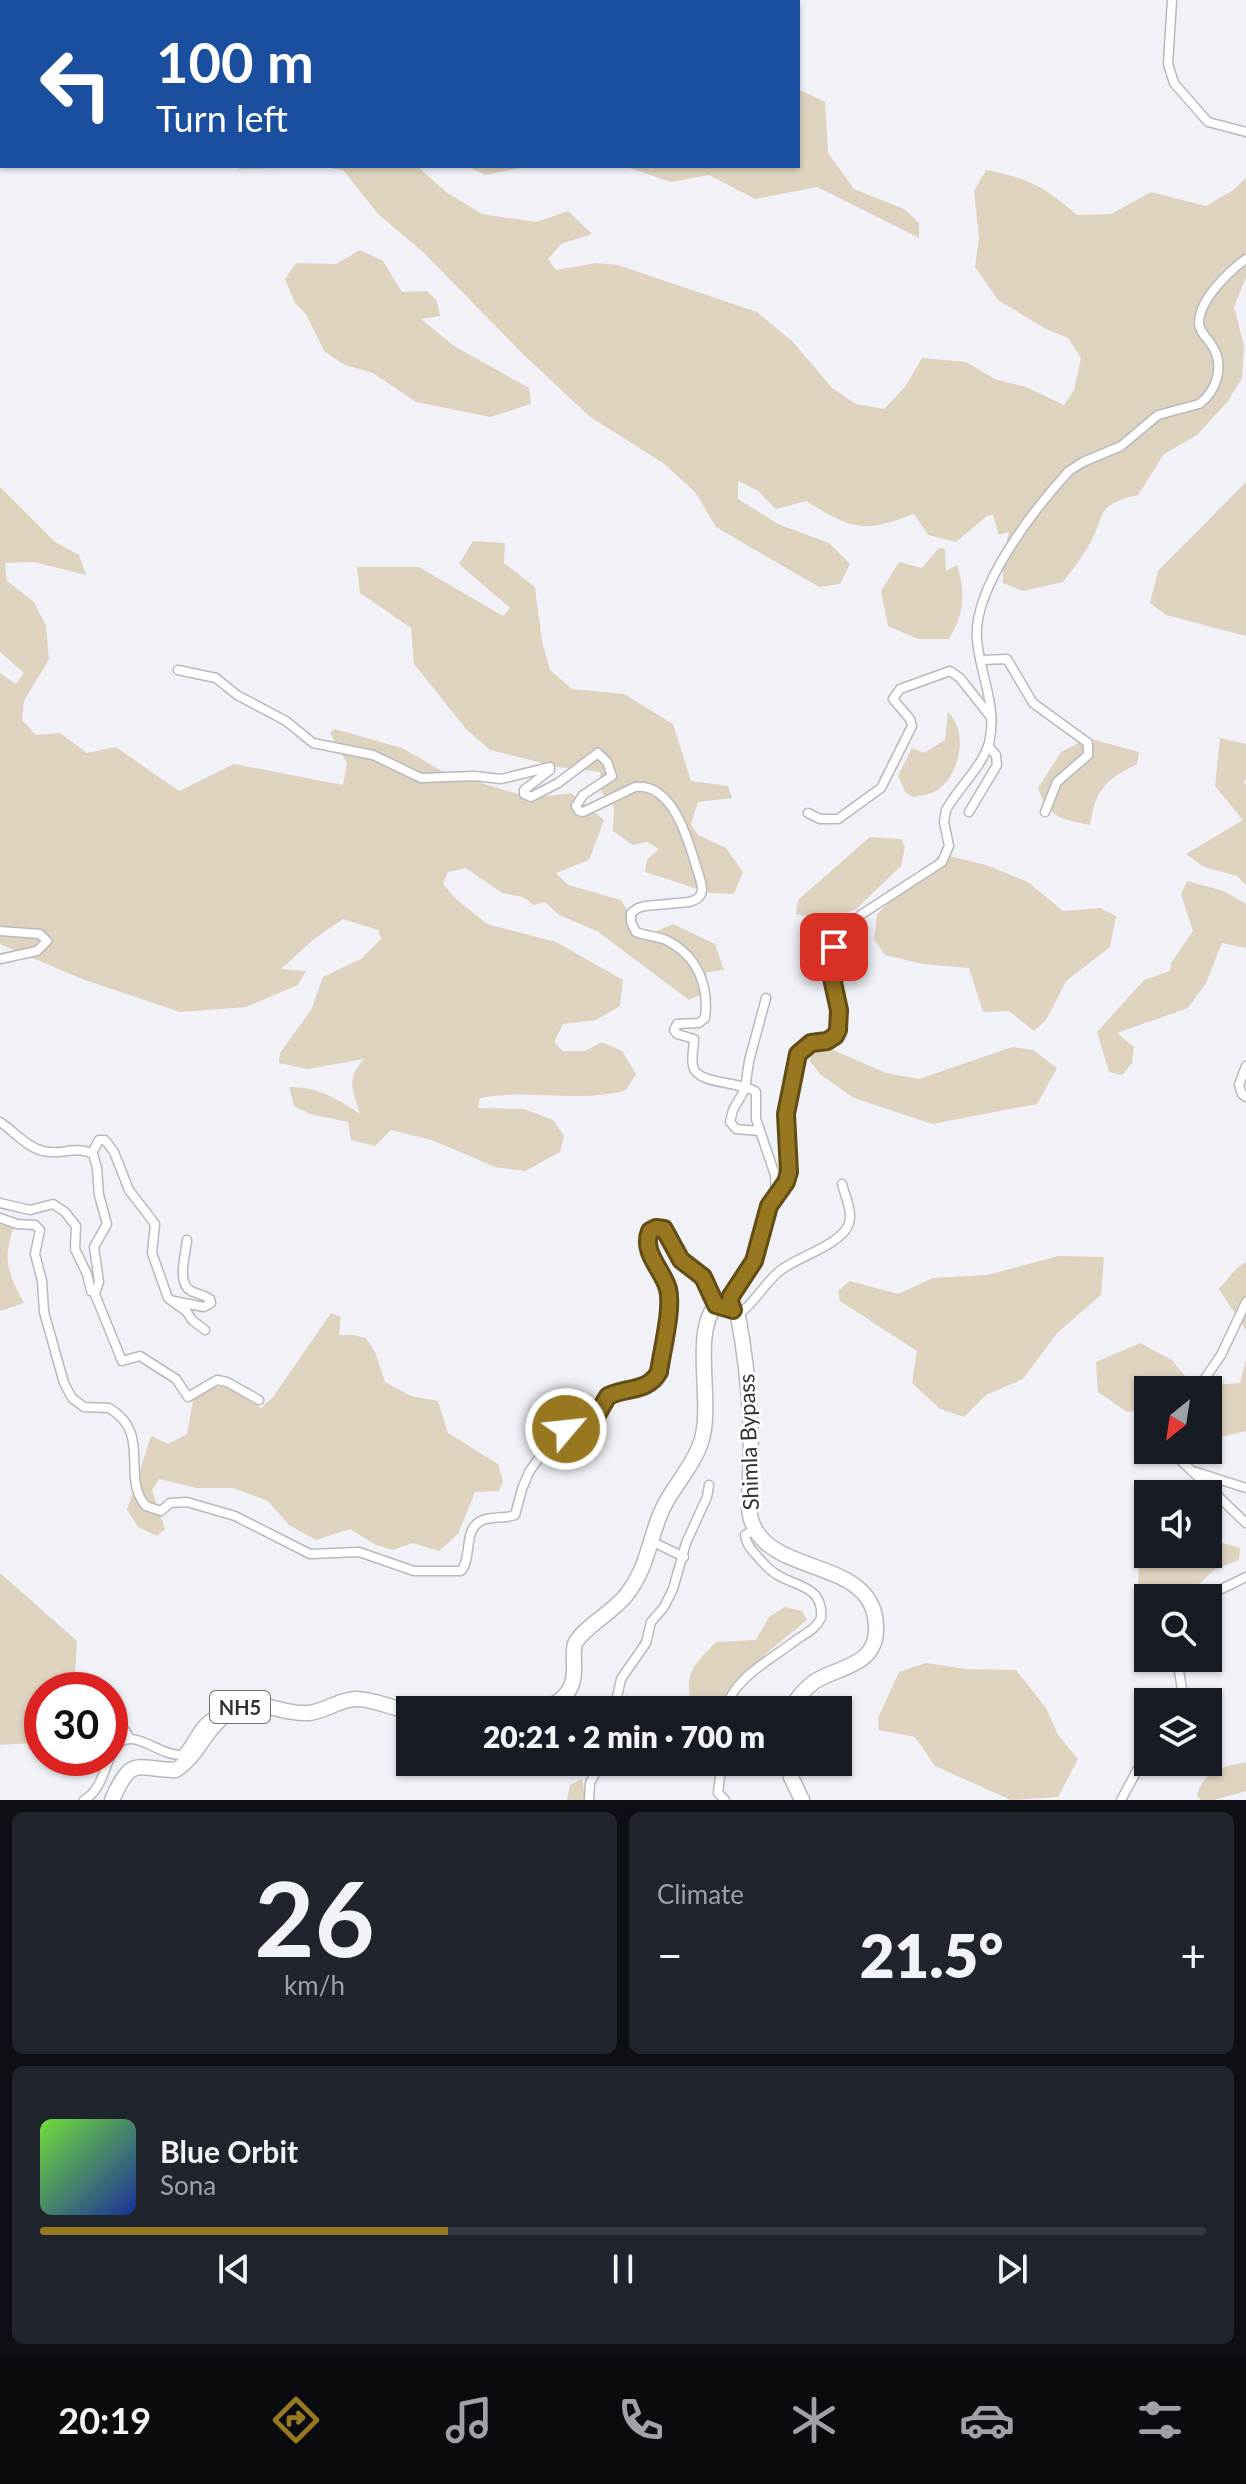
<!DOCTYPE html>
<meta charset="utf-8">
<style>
body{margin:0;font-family:Lato,sans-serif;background:#20242c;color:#f1f3f6;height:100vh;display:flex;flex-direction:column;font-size:30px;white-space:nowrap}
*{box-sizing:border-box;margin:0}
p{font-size:26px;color:#9ea1a6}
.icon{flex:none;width:44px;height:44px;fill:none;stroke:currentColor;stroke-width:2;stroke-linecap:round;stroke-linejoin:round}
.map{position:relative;height:1800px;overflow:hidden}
.panel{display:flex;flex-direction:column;gap:12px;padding:12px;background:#0d0f14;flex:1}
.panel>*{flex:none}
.hud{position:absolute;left:0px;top:0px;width:800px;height:168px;box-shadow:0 2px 6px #0004;background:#1a4fa0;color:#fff;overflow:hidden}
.needle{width:52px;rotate:210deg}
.controls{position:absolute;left:1134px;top:1376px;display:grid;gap:16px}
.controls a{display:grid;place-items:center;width:88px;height:88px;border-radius:0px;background:#171b24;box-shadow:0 2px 6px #0004;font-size:40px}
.speed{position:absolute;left:24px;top:1672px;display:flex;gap:16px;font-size:40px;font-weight:700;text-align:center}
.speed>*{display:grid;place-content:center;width:104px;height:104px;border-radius:50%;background:#171b24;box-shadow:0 2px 6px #0004;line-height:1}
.speed .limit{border:12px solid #d22;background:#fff;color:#111}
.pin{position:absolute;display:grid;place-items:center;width:68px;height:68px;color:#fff;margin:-34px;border-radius:16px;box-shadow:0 4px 12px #0006}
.me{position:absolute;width:88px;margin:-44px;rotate:62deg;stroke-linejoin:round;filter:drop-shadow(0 0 6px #0008)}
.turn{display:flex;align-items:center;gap:28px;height:168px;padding:0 24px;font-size:36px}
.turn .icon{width:104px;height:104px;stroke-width:2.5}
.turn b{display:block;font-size:56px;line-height:68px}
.big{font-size:60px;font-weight:800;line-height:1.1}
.panel .tile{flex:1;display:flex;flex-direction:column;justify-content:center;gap:12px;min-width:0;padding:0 28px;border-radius:12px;background:#20242c}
.panel .dial{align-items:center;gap:0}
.dial b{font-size:104px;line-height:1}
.song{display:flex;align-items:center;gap:24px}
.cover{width:96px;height:96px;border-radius:12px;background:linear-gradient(135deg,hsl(100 70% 55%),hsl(230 70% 35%))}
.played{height:8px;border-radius:4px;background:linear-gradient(90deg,#987721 35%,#363941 35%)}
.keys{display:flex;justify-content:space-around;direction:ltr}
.heat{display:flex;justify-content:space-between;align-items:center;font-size:44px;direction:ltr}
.panel .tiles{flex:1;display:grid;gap:12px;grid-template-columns:1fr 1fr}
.tile:last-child{grid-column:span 2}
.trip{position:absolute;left:396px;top:1696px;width:456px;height:80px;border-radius:0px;background:#171b24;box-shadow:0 2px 6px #0004;font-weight:800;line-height:80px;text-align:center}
.dock{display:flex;height:128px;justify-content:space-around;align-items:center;background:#090b0e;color:#9ea1a6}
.dock .icon{width:56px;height:56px}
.dock .selected{color:#987721}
.dock b{font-size:36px;color:#f1f3f6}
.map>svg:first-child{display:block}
</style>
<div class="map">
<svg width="1246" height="1800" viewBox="0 0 1246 1800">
<rect width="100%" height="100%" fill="#f1f2f7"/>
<g fill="#ddd3bf">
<path d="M 27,0 L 225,0 L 229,2 L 28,2 Z"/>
<path d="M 385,0 L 643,0 L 392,2 Z"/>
<path d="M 798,89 L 825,102 L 828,153 L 854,189 L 904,209 L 919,223 L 919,238 L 817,187 L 755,199 L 709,175 L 671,182 L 624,166 L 798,166 Z"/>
<path d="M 234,166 L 417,166 L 446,192 L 482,214 L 536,222 L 568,211 L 592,234 L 561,244 L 548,259 L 556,270 L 596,263 L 618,265 L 757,312 L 793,342 L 832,388 L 856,404 L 884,409 L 905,387 L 922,358 L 966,362 L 995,379 L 1026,387 L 1064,405 L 1074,390 L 1081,358 L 1068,338 L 1046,329 L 998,300 L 975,267 L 979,238 L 974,191 L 986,170 C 1028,178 1044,186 1077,215 L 1111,214 L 1151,192 L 1206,206 L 1233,190 L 1246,178 L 1246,277 L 1234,307 L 1244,346 L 1242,378 L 1228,401 L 1197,435 L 1164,454 L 1138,495 C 1093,506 1108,512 1089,545 C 1082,558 1072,570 1063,582 L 1023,591 L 1003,583 L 1002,561 L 1009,532 L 999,535 L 993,515 L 987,516 L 956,542 L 928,535 L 914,514 C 862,534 852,529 806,501 L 776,509 L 757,490 L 738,481 L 738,499 L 778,524 L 829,543 L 850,564 L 840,584 L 819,587 L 716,527 L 695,492 L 663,463 L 589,416 L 523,354 L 424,253 L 378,214 L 343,170 L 322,167 L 240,169 Z"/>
<path d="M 467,166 L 532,166 L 485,175 Z"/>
<path d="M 360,250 L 383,261 L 402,292 L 427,291 L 437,301 L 440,316 L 421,319 L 454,346 L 529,388 L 531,404 L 490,417 L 416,402 L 373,373 L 345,365 L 324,351 L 306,314 L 295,303 L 285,279 L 296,263 L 336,264 Z"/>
<path d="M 1246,482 L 1246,636 L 1166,615 L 1150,603 L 1158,571 Z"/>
<path d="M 0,487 L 55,542 L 79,555 L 86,575 L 34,562 L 5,563 L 7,581 L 34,602 L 46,626 L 49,659 L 24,701 L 22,720 L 36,735 L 60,733 L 87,753 L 116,747 L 179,791 L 234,764 L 343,785 L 347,763 L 330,733 L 335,729 L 402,748 L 442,771 L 531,798 L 571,793 L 604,820 L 589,860 L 556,873 L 568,885 L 621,900 L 643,937 L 673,924 L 715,944 L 724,970 L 707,972 L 702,994 L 689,1000 L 597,931 L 559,915 L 545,902 L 534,905 L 523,897 L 502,893 L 466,868 L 448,872 L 443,884 L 455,898 L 487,924 L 556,942 L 623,980 L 620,1006 L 596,1020 L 563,1024 L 554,1042 L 563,1051 L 585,1051 L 602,1042 L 622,1051 L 636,1074 L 626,1090 C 579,1104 528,1088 480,1098 L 478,1108 L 524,1109 L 553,1120 L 564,1136 L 560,1152 L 525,1171 L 495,1167 L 432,1140 L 391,1130 L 375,1146 L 351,1140 L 348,1122 L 310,1114 L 294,1106 L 289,1087 C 315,1086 339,1099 360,1114 C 353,1090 345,1080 364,1059 L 308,1069 L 279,1063 L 280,1053 L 311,1010 L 323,977 L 361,959 L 381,939 L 378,930 L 343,919 L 314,939 L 281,969 L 306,971 L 298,985 L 246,1007 L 180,1012 L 82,979 L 0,944 L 0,673 L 16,684 L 24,673 L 0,652 Z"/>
<path d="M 473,541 L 505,543 L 504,563 L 535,587 L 542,641 L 550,670 L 572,689 L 624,694 L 673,724 L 691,781 L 728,786 L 732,798 L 698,802 L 691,824 L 698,835 L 726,848 L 743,872 L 734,894 L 710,893 L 645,872 L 647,860 L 659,849 L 647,842 L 633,845 L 613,831 L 614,806 L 602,793 L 600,772 L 559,767 L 490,750 L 467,730 L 414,664 L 411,628 L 360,593 L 357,567 L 419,567 L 503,616 L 510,608 L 459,564 Z"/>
<path d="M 939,548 L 945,549 L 946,571 L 957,565 C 966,593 964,615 949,639 L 918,639 L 888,626 L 881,591 L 899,562 L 922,568 Z"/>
<path d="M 948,712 C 968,731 961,772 939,789 C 933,794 923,795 914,797 L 905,792 L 898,776 L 912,748 L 924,753 L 945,740 Z"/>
<path d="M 1088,738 L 1139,752 L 1137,764 C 1105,780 1096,789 1090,825 C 1061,819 1048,818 1038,788 L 1061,752 Z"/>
<path d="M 1220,738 L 1246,744 L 1246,780 L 1243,782 L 1246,784 L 1246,885 L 1237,876 L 1204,867 L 1186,854 L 1243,820 L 1215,786 Z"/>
<path d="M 870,837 L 901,839 L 905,847 L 901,866 L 855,910 L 822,919 L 796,914 L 798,900 Z"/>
<path d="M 941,854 L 986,865 L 1028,882 L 1063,911 L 1100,908 L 1116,916 L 1110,947 L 1066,981 L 1046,1020 L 1034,1031 L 1009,1011 L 983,1012 L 969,968 L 922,964 L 885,955 L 874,939 L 877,914 Z"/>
<path d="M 1187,881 L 1224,891 L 1246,904 L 1246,948 L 1222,943 L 1206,983 L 1188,1008 L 1117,1033 L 1134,1047 L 1132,1063 L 1122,1075 L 1109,1072 L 1097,1032 L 1144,980 L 1170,971 L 1171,963 L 1193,931 L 1181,894 Z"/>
<path d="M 824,1046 L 886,1073 L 919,1079 L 1012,1047 L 1033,1050 L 1057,1068 L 1037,1104 L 932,1124 L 854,1098 L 821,1075 L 810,1061 L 811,1052 Z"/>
<path d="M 0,1212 L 15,1224 C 2,1258 7,1272 24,1303 L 0,1311 Z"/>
<path d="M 1058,1256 L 1104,1257 L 1101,1295 L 1057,1333 L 1023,1379 L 986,1395 L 964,1417 L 940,1409 L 912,1383 L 917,1351 L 840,1301 L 838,1291 L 850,1281 L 898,1294 L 933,1278 L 987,1275 Z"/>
<path d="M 1246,1262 L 1246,1330 L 1219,1289 L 1237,1268 Z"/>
<path d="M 331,1313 L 341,1317 L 339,1335 L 353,1335 L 366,1338 L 375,1352 L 385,1382 L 411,1396 L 438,1401 L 448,1433 L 498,1464 L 503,1481 L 499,1491 L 475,1492 L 458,1534 L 439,1551 L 413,1543 L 393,1550 L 376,1545 L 350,1529 L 316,1540 L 289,1525 L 268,1501 L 233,1488 L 197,1488 L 159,1479 L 152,1490 L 165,1529 L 157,1536 L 138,1527 L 127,1510 L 151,1436 L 168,1444 L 187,1434 L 194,1396 L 206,1387 L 231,1386 L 261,1408 L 273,1397 Z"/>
<path d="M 1140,1343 L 1172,1360 L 1185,1376 L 1172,1390 L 1148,1390 L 1148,1408 L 1127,1412 L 1098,1392 L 1096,1362 Z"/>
<path d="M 1246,1360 L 1246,1431 L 1208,1440 L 1208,1392 L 1215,1385 L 1240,1383 Z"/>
<path d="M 1212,1540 L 1240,1548 L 1239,1560 L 1215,1569 L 1184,1598 L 1148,1598 L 1148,1620 L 1143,1622 L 1137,1610 L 1139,1563 L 1168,1554 L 1208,1554 L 1208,1541 Z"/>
<path d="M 0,1573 L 77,1641 L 74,1690 L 42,1690 L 42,1753 L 33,1743 L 0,1745 Z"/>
<path d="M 784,1607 L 802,1611 L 807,1620 C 776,1646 748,1662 735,1702 L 717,1708 L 691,1702 C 684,1671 696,1663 716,1642 L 756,1640 L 769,1617 Z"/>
<path d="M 926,1663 L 966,1669 L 1016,1670 L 1046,1708 L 1058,1735 L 1078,1759 L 1058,1797 L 1011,1800 L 935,1766 L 915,1737 L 879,1730 L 878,1718 L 899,1672 Z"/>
<path d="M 1246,1762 L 1246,1791 L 1214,1800 L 1200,1800 L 1197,1794 C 1206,1769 1222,1767 1246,1762 Z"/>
<path d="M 582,1779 L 586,1800 L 567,1800 L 570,1785 Z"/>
</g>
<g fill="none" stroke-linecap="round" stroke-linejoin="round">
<defs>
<g id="minor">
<path d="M 1172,0 L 1168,64 L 1174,83 L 1208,122 L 1246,132"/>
<path d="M 982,660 L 1007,659 L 1033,703 L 1088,743 L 1088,755 L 1057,782 L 1045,812"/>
<path d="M 178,670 L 216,678 L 237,695 L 286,721 L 313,743 L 373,755 L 421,778 L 474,776 L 501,779 L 550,767 L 550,770 L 524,790 L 524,794 L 531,797 L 558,783 L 598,753 L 607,762 L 612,776 L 583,795 L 576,806 L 579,811 L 583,812 L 635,787 C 672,782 688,839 696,866 C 698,873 702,882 702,890 C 701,898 696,900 689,902 L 645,906 L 638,908 L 631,913 L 631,922 L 636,932 C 646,936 658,936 668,941 C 698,957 709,986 705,1018 L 699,1023 L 677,1024 L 674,1030 L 677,1034 L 694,1039 C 694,1047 691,1058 693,1066 C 696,1085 742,1081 756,1092 L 756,1119 L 775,1175 L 776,1195"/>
<path d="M 969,812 L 997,765 L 996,755 L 988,746"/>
<path d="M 808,813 L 820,819 L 838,819 L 881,788 L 912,726 L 910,719 L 893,699 L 900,689 L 950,671 L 960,678 L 990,716"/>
<path d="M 0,931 L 40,934 L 47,941 L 37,951 L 0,959"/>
<path d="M 1246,1066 L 1239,1085 L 1242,1094 L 1246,1097"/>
<path d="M 0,1122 C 14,1131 26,1147 43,1151 C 60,1156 76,1145 93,1154 L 97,1168 L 99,1195 L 107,1224 L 94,1247 L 99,1282 L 96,1291 L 91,1291 L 87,1274 L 75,1249 L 76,1226 L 65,1212 L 53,1204 L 30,1210 L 0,1203"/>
<path d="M 759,1131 L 736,1129 L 730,1122 L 733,1110 L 745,1089 L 749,1061 L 766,998"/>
<path d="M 92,1153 L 99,1140 L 105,1140 L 114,1152 L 129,1190 L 155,1224 L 152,1253 L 168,1298 L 187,1312 L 192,1320 L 205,1330"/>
<path d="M 0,1218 L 17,1224 L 35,1225 L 40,1230 L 35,1254 L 42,1281 L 44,1312 L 64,1383 L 72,1398 L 84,1407 L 109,1408 C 153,1434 120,1477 146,1506 L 161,1511 L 170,1503 L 187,1502 L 235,1516 L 310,1554 L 359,1552 L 414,1571 L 461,1571 C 473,1557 462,1528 483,1520 C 493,1516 505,1519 515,1515 L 522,1489 L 529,1472 L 549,1444 L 566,1429 L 594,1420 L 608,1396 L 645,1386 L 657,1377 C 663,1360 673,1304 668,1288 C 663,1273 647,1257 647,1241 C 647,1230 655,1227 664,1229 L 681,1260 L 703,1277 L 716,1305"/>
<path d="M 94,1292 L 122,1361 L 140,1356 L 176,1379 L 188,1397 L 217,1380 L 227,1382 L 259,1400"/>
<path d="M 174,1301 L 204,1307 L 211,1303 L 210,1299 C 204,1295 197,1294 191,1291 C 176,1283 186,1253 187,1240"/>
<path d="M 733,1310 L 730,1302 L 731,1296 L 754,1261 L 769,1206 L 786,1182 L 789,1172 L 786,1114 L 798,1054 L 811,1043 L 827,1041 L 835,1036 L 838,1030 L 839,1010 L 830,969 L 834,947 L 844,929 L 862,914 L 942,862 L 949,846 L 944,822 L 946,810 C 958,788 982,767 989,743 C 998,707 980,675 977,640 C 972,588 1035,508 1069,471 L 1083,462 L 1121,446 L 1158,415 L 1199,404 C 1218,390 1225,364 1211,344 C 1207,338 1199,331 1199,323 C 1199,300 1229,271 1246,259"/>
<path d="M 738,1315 C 755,1303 764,1283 781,1270 C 798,1257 839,1245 848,1226 C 854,1214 845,1196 842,1184"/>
<path d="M 1197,1390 L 1221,1355 L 1246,1302"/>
<path d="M 1170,1450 L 1246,1523"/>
<path d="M 1196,1472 L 1246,1488"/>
<path d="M 653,1542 L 684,1557"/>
<path d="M 1203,1598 L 1246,1577"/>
<path d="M 1177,1658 L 1184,1702"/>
<path d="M 614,1710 L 621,1679 L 646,1643 L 651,1622 L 664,1607 L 673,1589 L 686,1543 L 707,1497 L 709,1485"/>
<path d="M 726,1710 C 731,1680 770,1660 792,1643 C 803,1634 815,1631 821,1618 C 824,1585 795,1587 776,1574 C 768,1569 763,1563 757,1556 C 751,1549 746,1544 745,1535 L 754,1530"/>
<path d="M 110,1722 L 124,1729 L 129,1737"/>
<path d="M 84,1800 C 102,1790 104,1767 113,1751 C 129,1721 158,1757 182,1755 C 197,1737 199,1718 224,1713"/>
<path d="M 589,1800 L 590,1783 L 601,1762"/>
<path d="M 725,1800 L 718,1793 L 720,1776 L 727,1762"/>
<path d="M 1121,1800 L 1148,1750"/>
</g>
<g id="trunk">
<path d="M 471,1710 L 480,1710"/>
<path d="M 539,1710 C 560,1704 575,1692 574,1668 C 574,1661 573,1651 575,1644 C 581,1629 615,1611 627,1594 C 648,1567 649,1539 662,1510 C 673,1486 693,1467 701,1442 C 714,1404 691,1334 716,1305 C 724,1305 733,1307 737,1315 C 740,1321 740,1331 742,1339 C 750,1390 753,1444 749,1496 C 742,1584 874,1548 876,1626 C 878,1667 838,1666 814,1682 C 803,1690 797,1699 790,1710"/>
<path d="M 788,1762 L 791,1777 L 802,1800"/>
<path d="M 112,1800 C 132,1755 135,1769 176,1770 C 199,1755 206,1726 230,1712 C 257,1695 280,1715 308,1713 C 325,1712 339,1699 356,1699 C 375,1699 392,1709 410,1711"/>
</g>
</defs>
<use href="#minor" stroke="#b8b9bd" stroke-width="11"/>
<use href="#trunk" stroke="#b8b9bd" stroke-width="17"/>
<use href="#minor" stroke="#fff" stroke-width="8"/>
<use href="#trunk" stroke="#fff" stroke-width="14"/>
</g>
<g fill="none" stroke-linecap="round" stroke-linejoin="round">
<defs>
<path id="route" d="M 566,1429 L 594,1420 L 608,1396 C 627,1387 648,1392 659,1372 C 662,1350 673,1309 668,1289 C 663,1270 641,1252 650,1231 L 656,1228 L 664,1229 L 681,1260 L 703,1277 L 716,1305 L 733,1310 L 730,1302 L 731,1296 L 754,1261 L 769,1206 L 786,1182 L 789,1172 L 786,1114 L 798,1054 L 811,1043 L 827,1041 L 835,1036 L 838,1030 L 839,1010 L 830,969 L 834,947"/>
</defs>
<use href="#route" stroke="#634d15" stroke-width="20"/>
<use href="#route" stroke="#987721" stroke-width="14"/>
</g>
<g text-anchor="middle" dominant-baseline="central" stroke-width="6" stroke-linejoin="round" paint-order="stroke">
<rect fill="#fff" stroke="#707071" stroke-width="2" x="210" y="1691" width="60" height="32" rx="6"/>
<g font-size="20" font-weight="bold" fill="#323234">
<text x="240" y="1707">NH5</text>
</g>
<g font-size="22" fill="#323234" stroke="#fff">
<text transform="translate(748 1442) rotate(-92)">Shimla Bypass</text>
</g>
</g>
</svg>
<div class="controls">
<a><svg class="needle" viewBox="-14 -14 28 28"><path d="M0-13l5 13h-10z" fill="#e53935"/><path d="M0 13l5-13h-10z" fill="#9ea1a6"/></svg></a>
<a><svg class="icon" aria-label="sound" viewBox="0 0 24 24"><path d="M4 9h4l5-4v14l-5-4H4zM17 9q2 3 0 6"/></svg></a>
<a><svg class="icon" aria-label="search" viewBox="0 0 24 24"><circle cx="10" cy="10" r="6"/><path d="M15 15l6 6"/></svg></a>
<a><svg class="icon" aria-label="layers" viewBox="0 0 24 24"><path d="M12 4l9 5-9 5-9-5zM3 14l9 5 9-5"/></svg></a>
</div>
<div class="speed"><div class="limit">30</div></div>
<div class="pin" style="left:834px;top:947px;background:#d93025"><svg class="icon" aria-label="arrive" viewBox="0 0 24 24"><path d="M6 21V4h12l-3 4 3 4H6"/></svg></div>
<svg class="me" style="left:566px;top:1429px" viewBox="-20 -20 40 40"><circle r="17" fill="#987721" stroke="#fff" stroke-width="3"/><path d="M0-11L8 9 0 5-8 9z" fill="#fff"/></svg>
<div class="trip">20:21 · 2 min · 700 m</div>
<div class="hud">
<div class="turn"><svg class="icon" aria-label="left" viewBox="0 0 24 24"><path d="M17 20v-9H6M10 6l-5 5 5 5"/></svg><div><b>100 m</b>Turn left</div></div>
</div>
</div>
<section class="panel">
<div class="tiles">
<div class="tile dial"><b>26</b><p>km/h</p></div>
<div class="tile"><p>Climate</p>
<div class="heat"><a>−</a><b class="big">21.5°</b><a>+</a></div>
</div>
<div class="tile">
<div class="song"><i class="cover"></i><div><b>Blue Orbit</b><p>Sona</p></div></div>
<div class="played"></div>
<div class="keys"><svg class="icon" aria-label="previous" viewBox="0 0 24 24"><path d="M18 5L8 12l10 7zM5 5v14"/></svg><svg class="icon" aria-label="pause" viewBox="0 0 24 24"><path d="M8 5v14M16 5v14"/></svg><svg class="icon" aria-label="next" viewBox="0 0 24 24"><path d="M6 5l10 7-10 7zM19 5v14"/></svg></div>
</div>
</div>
</section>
<nav class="dock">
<b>20:19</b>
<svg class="icon selected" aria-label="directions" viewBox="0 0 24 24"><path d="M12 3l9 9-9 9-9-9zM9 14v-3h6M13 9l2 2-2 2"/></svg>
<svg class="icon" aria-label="music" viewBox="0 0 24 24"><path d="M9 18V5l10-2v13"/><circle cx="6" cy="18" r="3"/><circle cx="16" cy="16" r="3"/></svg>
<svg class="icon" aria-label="phone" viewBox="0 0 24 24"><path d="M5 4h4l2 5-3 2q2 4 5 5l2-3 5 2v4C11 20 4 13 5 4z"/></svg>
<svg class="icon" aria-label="climate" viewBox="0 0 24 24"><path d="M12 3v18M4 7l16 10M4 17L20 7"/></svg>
<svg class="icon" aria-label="car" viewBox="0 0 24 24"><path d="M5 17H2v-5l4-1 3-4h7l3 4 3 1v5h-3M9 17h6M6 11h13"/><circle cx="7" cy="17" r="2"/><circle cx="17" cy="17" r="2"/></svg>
<svg class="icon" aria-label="filters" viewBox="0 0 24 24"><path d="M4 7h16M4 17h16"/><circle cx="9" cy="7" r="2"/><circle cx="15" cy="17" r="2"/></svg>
</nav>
